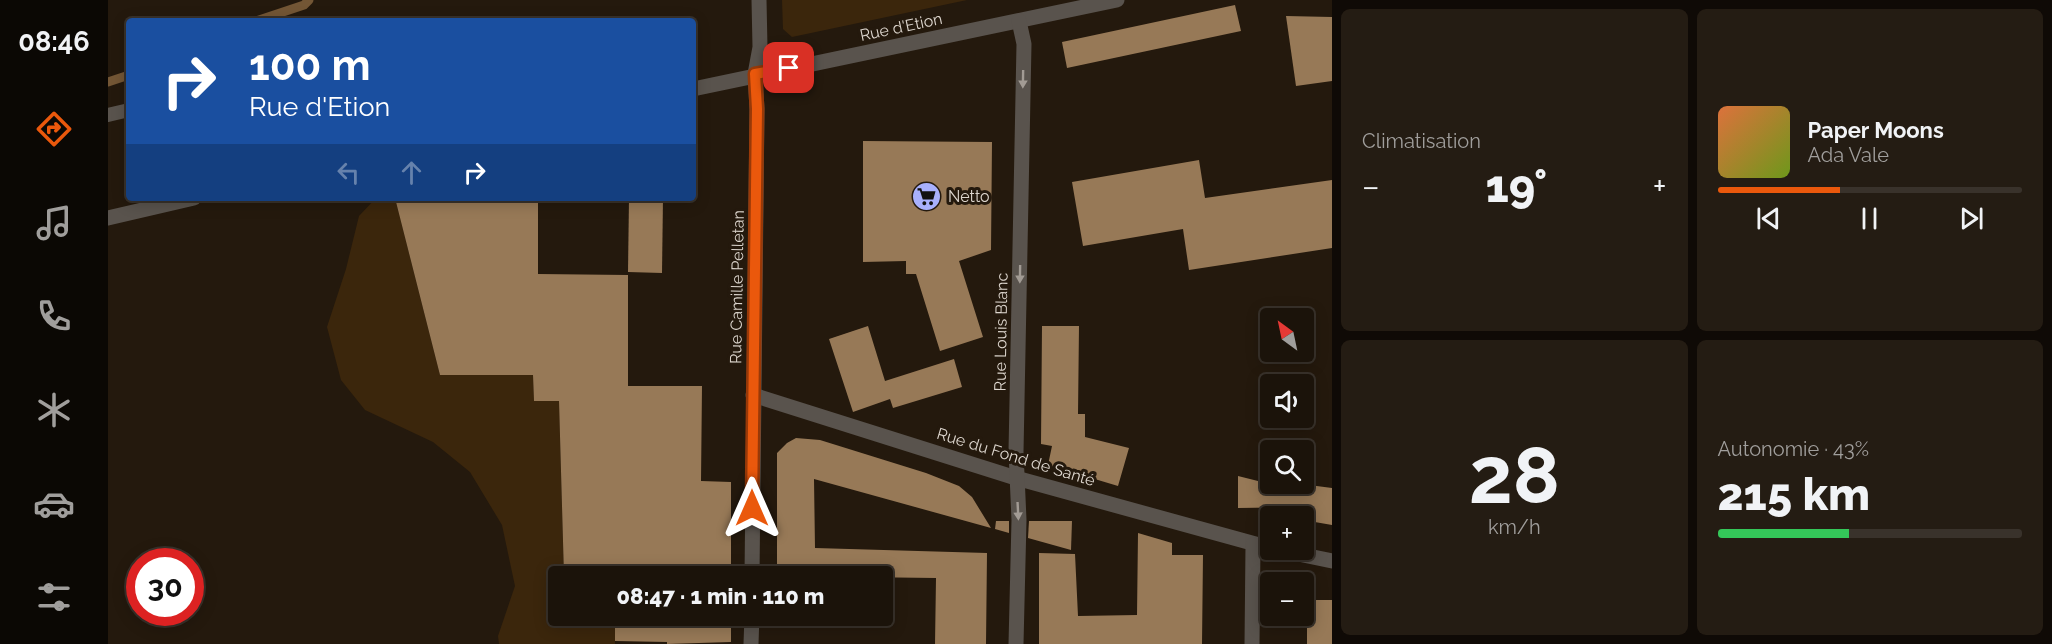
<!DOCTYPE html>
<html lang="fr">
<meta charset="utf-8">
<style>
body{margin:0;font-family:Raleway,sans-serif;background:#241c13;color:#f1f3f6;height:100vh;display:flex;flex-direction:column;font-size:22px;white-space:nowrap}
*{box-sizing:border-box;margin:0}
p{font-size:20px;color:#a09e9c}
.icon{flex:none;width:33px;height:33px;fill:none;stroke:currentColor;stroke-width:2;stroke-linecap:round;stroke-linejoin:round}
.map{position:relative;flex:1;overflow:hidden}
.sheet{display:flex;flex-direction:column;gap:9px;padding:9px;background:#0f0a06;width:720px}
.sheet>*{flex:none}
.banner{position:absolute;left:18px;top:18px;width:570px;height:183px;border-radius:6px;box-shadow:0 3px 15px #0003,0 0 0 2px #39322b;background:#1a4fa0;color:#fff;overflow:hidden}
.needle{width:39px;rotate:327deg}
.tools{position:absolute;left:1152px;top:308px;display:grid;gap:12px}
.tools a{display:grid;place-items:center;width:54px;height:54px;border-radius:6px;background:#1b130a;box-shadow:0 3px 15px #0003,0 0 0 2px #39322b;font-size:30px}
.speed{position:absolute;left:18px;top:548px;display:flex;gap:12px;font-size:30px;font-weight:700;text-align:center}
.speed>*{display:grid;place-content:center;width:78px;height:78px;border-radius:50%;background:#1b130a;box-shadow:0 3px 15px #0003,0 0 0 2px #39322b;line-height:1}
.speed .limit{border:9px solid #d22;background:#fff;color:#111}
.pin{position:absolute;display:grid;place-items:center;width:51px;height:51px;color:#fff;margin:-26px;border-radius:12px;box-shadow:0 3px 9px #0006}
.me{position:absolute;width:66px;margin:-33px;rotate:0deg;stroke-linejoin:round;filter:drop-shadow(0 0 4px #0008)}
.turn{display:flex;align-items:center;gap:21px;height:126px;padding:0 24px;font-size:27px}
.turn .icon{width:78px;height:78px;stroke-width:2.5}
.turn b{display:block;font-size:42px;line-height:51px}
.lanes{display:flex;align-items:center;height:57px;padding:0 24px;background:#0003;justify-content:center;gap:30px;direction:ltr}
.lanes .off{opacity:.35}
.big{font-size:45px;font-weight:800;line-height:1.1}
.sheet .widget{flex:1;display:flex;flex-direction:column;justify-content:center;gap:9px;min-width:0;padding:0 21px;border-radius:9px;background:#241c13}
.sheet .dial{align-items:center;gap:0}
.dial b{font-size:78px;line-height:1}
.song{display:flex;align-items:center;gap:18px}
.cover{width:72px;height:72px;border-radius:9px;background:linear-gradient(135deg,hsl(20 70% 55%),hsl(80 70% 35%))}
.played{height:6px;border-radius:3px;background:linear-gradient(90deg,#ea580c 40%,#39322b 40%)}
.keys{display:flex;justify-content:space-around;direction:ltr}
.heat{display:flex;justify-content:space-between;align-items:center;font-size:33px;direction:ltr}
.charge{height:9px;border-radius:4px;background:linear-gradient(90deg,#34c759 43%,#39322b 0)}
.sheet .tiles{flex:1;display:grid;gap:9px;grid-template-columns:repeat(2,1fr)}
.trip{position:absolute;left:440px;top:566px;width:345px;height:60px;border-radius:6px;background:#1b130a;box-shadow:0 3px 15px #0003,0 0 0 2px #39322b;font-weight:800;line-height:60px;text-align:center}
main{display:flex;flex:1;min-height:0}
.tab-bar{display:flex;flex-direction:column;width:108px;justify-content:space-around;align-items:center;background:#0b0804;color:#a09e9c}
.tab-bar .icon{width:42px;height:42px}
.tab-bar .current{color:#ea580c}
.tab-bar b{font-size:27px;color:#f1f3f6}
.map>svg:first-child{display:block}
</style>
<main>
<nav class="tab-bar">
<b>08:46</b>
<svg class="icon current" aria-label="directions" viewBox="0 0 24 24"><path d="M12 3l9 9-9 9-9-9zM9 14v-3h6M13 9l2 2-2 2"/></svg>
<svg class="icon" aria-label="music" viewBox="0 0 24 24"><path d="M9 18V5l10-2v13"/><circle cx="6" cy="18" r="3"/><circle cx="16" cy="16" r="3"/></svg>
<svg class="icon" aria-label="phone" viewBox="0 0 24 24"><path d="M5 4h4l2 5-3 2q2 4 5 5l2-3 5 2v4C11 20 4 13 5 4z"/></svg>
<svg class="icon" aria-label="climate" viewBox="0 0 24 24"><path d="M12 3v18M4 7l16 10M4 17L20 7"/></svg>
<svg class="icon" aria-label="car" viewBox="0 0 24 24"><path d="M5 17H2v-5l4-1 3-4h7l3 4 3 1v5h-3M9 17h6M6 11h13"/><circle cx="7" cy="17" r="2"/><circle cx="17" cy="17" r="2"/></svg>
<svg class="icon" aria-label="filters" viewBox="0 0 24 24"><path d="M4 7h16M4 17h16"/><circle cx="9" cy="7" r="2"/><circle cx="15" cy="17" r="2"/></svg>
</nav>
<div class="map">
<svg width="1224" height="644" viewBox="0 0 1224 644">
<rect width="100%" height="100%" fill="#24190d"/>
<g fill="#3b260c">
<path d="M 674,0 L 859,0 L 684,37 L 675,29 Z"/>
<path d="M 268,198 L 287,198 L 332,375 L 425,375 L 426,401 L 451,401 L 456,576 L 450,576 L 450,615 L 507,615 L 507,644 L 391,644 L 390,636 L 407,586 L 394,525 L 362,472 L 325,442 L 257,410 L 233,380 L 219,327 L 238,269 L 251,216 Z"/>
</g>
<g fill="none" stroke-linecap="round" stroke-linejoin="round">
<g stroke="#735635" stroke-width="9">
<path d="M 148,21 L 196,5 L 201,0"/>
<path d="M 0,82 L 21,75"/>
</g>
</g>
<g fill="#977957">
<path d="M 1127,5 L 1133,31 L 959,68 L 954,42 Z"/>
<path d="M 1178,16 L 1224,17 L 1224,81 L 1188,86 Z"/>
<path d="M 755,141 L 884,142 L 883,250 L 851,261 L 875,337 L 832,351 L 808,274 L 798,274 L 798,261 L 755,262 Z"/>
<path d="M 1091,160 L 1097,198 L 1224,180 L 1224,248 L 1081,270 L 1075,229 L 975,246 L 964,182 Z"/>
<path d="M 287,198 L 430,198 L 430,274 L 520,275 L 520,386 L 594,386 L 593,481 L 623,482 L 623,576 L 456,576 L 451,401 L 426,401 L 425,375 L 332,375 Z"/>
<path d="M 521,198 L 555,198 L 554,273 L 520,272 Z"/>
<path d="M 760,326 L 777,381 L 846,359 L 854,387 L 785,408 L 782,399 L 745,412 L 721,339 Z"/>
<path d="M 934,326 L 971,326 L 970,414 L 977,414 L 977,437 L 1021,448 L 1010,486 L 940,465 L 944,446 L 933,444 Z"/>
<path d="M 688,438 L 712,440 L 818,473 L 851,486 L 864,497 L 883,528 L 706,479 L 707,548 L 879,553 L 878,644 L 827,644 L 828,578 L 669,576 L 669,453 L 679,443 Z"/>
<path d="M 1130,476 L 1201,494 L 1201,485 L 1224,488 L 1224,525 L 1201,521 L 1201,507 L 1130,508 Z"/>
<path d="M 888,521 L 901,521 L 901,533 L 887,529 Z"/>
<path d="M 921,521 L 964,521 L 963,550 L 920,538 Z"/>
<path d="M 1030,533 L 1064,543 L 1064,555 L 1095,555 L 1094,644 L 931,644 L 931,553 L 967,554 L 970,616 L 1029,615 Z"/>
<rect x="1199" y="600" width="25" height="44"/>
<path d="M 507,615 L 623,615 L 623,642 L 559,644 L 559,642 L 507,641 Z"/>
<path d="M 686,615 L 718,615 L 718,625 L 686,624 Z"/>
</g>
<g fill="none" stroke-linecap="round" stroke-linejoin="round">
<path stroke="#59534d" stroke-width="14" d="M 0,115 L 21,110"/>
<g stroke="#59534d" stroke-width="15">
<path d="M 585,89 L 1009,0"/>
<path d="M 0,218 L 86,198"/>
<path d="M 645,395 L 908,478 L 1162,548"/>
<path d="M 1166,549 L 1224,561"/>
<path d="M 644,576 L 649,109 L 647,74 L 652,47 L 651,0"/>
<path d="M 643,644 L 644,615"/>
<path d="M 908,644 L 911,520 L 908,452 L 916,44 L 911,21"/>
<path d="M 1144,644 L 1145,545"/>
</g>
</g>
<defs><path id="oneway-solid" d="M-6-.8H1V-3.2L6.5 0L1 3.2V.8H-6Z" transform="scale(1.5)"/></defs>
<g fill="#a29b94">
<use href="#oneway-solid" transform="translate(915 79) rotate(91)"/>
<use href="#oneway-solid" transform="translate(912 274) rotate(91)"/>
<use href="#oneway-solid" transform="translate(910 511) rotate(87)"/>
</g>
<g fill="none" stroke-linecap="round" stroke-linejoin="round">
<defs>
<path id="route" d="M 644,508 L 649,109 L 647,74 L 681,68"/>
</defs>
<use href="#route" stroke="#983908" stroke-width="15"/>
<use href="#route" stroke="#ea580c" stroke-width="10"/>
</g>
<defs>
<symbol id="supermarket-disc" viewBox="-11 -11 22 22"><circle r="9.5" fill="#a8b0fc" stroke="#24190d"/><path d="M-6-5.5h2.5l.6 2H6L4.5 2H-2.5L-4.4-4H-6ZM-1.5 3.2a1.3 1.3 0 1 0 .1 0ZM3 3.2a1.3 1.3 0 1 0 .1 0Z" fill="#111"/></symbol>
</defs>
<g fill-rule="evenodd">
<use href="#supermarket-disc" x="802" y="180" width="33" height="33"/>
</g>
<g text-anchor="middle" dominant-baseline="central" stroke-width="6" stroke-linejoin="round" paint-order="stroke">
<g font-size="16" fill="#ddd6ce" stroke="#24190d">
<text transform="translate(793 27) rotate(-12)">Rue d'Etion</text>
<text transform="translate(629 287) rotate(-89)">Rue Camille Pelletan</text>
<text transform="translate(893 332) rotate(-89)">Rue Louis Blanc</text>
<text transform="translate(908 457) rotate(17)">Rue du Fond de Santé</text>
</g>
<g font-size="16" fill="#ddd6ce" stroke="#24190d" text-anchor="start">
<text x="840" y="196">Netto</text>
</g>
</g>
</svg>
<div class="tools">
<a><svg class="needle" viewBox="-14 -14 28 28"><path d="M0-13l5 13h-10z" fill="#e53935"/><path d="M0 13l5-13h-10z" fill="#a09e9c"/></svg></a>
<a><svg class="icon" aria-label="sound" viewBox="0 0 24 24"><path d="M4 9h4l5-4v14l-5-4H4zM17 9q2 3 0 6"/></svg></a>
<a><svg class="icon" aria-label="search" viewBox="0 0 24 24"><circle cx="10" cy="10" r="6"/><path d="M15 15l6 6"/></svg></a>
<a>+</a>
<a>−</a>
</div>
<div class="speed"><div class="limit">30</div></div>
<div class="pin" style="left:681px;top:68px;background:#d93025"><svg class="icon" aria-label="arrive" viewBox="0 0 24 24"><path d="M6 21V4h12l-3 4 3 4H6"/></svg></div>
<svg class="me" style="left:644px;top:508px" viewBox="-20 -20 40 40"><path d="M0-17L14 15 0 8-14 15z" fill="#ea580c" stroke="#fff" stroke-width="4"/></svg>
<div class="trip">08:47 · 1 min · 110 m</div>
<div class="banner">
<div class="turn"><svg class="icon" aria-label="right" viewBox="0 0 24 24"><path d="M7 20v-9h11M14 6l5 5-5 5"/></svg><div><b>100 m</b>Rue d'Etion</div></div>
<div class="lanes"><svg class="icon off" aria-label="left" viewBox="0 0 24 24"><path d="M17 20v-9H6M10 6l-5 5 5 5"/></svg><svg class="icon off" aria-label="ahead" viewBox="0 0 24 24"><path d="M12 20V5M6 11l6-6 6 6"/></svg><svg class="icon" aria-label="right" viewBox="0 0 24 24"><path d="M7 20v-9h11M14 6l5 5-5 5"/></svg></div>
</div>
</div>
<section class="sheet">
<div class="tiles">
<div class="widget"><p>Climatisation</p>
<div class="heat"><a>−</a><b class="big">19°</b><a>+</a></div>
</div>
<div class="widget">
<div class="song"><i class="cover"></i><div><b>Paper Moons</b><p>Ada Vale</p></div></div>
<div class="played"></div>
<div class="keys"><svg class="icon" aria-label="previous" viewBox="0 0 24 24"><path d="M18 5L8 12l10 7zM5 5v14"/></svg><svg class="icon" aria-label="pause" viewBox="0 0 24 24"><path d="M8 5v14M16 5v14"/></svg><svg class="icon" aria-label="next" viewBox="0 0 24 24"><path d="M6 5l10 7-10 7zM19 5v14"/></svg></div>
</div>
<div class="widget dial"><b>28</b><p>km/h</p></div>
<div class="widget"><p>Autonomie · 43%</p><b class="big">215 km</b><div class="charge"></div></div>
</div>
</section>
</main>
